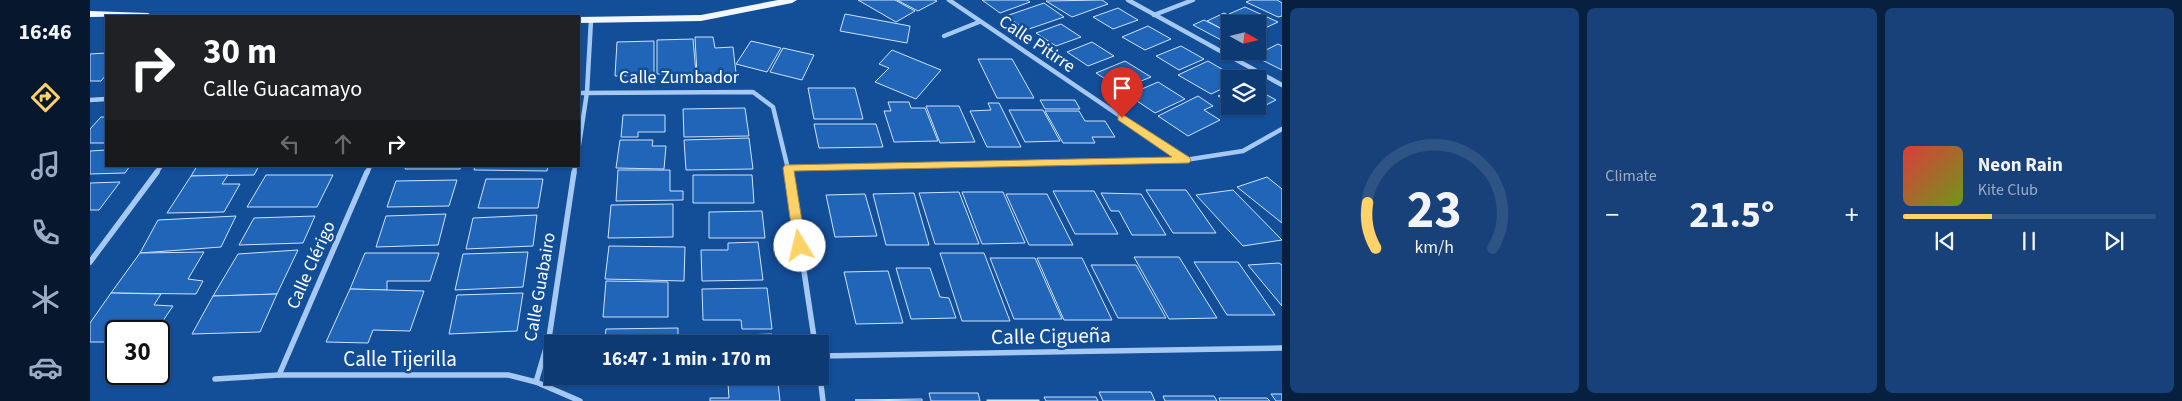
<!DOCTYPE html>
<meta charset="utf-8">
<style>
body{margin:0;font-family:"Source Sans 3",sans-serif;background:#174178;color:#f1f3f6;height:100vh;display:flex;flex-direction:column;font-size:19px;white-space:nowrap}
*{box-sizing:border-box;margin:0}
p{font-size:16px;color:#9badc4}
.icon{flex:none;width:28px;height:28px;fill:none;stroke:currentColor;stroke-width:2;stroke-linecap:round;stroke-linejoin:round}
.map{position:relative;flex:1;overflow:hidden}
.panel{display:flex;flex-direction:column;gap:8px;padding:8px;background:#08203f;width:900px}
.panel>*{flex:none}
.top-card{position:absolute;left:15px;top:15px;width:475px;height:152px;border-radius:0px;box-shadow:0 1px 4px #0004,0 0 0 1px #2e5485;background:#202124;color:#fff;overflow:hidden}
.needle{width:32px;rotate:98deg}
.tools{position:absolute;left:1131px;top:15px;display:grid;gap:10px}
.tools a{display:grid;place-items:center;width:45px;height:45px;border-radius:0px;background:#0e3a73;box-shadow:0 1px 4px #0004,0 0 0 1px #2e5485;font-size:25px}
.speed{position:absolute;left:15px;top:320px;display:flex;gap:10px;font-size:25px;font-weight:700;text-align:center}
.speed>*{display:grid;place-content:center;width:65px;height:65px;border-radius:50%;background:#0e3a73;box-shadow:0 1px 4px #0004,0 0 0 1px #2e5485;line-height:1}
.speed .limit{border:2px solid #111;border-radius:8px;background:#fff;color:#111}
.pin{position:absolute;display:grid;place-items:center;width:42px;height:42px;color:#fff;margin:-51px -21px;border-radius:50% 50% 50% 0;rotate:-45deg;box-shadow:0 0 5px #0007}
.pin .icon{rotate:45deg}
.me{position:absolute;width:55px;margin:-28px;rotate:351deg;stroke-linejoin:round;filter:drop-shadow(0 0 4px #0008)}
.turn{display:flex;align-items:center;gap:18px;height:105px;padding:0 15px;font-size:22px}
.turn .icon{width:65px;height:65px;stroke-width:2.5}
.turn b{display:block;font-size:35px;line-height:42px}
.lanes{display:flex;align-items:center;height:48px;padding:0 15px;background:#0003;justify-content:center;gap:25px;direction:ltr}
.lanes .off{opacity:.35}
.big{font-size:38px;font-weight:700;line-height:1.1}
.panel .card{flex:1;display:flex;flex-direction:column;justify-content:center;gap:8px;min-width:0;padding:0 18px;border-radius:8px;background:#174178}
.panel .dial{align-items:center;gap:0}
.dial svg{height:130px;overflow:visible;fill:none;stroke:#2e5485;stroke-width:7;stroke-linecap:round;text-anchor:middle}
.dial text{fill:#f1f3f6;stroke:none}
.song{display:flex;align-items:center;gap:15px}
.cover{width:60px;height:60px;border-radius:8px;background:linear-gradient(135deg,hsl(0 70% 55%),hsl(80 70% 35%))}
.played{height:5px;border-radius:2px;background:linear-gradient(90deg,#ffd268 35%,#2e5485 35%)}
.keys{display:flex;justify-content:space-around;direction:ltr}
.heat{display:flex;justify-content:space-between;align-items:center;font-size:28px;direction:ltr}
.panel .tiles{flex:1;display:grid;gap:8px;grid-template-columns:repeat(3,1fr)}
.trip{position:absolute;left:454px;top:335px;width:285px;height:50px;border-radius:0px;background:#0e3a73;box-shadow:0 1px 4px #0004,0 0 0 1px #2e5485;font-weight:700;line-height:50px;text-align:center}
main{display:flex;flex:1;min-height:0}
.menu{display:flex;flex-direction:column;width:90px;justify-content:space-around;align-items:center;background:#06172e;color:#9badc4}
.menu .icon{width:35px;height:35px}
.menu .selected{color:#ffd268}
.menu b{font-size:22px;color:#f1f3f6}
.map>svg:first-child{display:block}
</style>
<main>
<nav class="menu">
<b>16:46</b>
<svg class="icon selected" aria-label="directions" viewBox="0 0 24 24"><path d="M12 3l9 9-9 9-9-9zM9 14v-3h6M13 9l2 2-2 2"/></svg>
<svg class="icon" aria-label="music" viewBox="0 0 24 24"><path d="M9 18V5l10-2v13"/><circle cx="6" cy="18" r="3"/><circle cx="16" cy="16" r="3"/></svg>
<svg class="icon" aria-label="phone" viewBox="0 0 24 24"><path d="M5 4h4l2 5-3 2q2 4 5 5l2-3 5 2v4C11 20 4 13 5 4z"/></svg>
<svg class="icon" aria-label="climate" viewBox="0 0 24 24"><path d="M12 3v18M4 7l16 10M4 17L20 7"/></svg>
<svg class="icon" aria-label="car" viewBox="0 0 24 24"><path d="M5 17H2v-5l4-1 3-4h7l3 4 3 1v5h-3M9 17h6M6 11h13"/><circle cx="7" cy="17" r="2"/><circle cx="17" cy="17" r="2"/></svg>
</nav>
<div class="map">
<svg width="1192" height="401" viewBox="0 0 1192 401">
<rect width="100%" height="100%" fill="#134e99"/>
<g fill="#2165b8" stroke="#cee3fd">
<path d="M 768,0 L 805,0 L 825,11 L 806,22 Z"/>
<path d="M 807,0 L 845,0 L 847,1 L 828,11 Z"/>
<path d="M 892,0 L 937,0 L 940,2 L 910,13 Z"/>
<path d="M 1012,0 L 1018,4 L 982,17 L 956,1 Z"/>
<path d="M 1161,0 L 1187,0 L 1192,3 L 1192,16 L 1188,17 L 1156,2 Z"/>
<path d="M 954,3 L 974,17 L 936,30 L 916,16 Z"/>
<path d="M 1155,7 L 1188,22 L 1171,30 L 1168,29 L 1168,24 L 1158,24 L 1139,14 Z"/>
<path d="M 1028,8 L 1048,20 L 1023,29 L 1003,17 Z"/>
<path d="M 1134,13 L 1156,24 L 1140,24 L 1140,33 L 1117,21 Z"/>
<path d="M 755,14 L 820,26 L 817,43 L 750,31 Z"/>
<path d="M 1114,20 L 1140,33 L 1140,37 L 1133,41 L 1103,25 Z"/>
<path d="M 971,24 L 991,37 L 966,46 L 946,33 Z"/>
<path d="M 1058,26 L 1081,39 L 1055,50 L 1032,37 Z"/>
<path d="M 605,37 L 623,37 L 625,48 L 643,47 L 646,73 L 607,74 Z"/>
<path d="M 603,39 L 606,73 L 567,74 L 567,40 Z"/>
<path d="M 564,41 L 564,75 L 525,76 L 527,42 Z"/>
<path d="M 661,41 L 691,48 L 677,72 L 646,64 Z"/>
<path d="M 1002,42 L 1024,56 L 998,66 L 977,52 Z"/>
<path d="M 1188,44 L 1192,46 L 1192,70 L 1164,56 Z"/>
<path d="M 1091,46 L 1114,59 L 1089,70 L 1066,56 Z"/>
<path d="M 693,48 L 724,55 L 712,80 L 680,72 Z"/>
<path d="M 802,50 L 851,70 L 826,99 L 785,82 L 799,68 L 789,64 Z"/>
<path d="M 16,53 L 16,75 L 11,81 L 0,81 L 0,54 Z"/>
<path d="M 888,59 L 922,59 L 944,98 L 907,98 Z"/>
<path d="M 1035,61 L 1061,77 L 1031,89 L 1006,73 Z"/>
<path d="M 1118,61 L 1149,79 L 1140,79 L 1140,85 L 1121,94 L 1088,75 Z"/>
<path d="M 1068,82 L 1095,99 L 1065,113 L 1038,95 Z"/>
<path d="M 718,88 L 765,88 L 773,119 L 724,119 Z"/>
<path d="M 1168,90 L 1186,100 L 1158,114 L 1145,106 L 1168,106 Z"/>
<path d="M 1140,91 L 1140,103 L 1128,96 Z"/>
<path d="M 1108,96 L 1123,106 L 1114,110 L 1130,120 L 1098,136 L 1068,116 Z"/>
<path d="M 950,100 L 985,100 L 990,109 L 955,109 Z"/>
<path d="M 798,102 L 819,102 L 821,108 L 835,108 L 848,141 L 804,142 L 794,111 L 801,111 Z"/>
<path d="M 898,103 L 909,103 L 931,147 L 897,147 L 880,111 L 901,110 Z"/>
<path d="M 836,106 L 869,106 L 885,142 L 850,143 Z"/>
<path d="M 655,108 L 659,136 L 594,137 L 593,109 Z"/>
<path d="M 919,110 L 953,110 L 970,141 L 935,142 Z"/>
<path d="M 955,111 L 989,111 L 995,121 L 1015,121 L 1025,137 L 1002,137 L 1005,143 L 973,143 Z"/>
<path d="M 533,115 L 575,115 L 575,132 L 548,132 L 548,137 L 531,137 Z"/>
<path d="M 11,117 L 16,117 L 16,143 L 0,143 L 0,129 Z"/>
<path d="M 724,124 L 786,124 L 793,147 L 729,148 Z"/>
<path d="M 659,138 L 663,169 L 596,170 L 594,140 Z"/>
<path d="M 530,140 L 563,140 L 562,146 L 576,146 L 574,169 L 526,168 Z"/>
<path d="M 16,150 L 16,166 L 40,166 L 35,173 L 0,174 L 0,151 Z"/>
<path d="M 107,166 L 169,166 L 164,175 L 101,176 Z"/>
<path d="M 316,166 L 371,166 L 370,169 L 315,169 Z"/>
<path d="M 385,166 L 458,166 L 457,171 L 384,170 Z"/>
<path d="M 528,170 L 580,170 L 580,191 L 593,191 L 593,200 L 526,201 Z"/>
<path d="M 138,175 L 132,184 L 150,184 L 134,212 L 77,213 L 101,176 Z"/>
<path d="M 176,175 L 243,175 L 227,207 L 157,207 Z"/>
<path d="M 603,175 L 662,175 L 664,203 L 603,203 Z"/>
<path d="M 1177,177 L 1192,189 L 1192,223 L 1147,187 Z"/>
<path d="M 396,179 L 453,179 L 448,208 L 388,208 Z"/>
<path d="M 367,180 L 359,206 L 297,207 L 306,181 Z"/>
<path d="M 30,182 L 9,210 L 0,210 L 0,183 Z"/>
<path d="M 1056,190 L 1096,190 L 1126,233 L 1083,233 Z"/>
<path d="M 1143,190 L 1192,240 L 1153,246 L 1106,195 Z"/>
<path d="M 963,191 L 1004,191 L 1028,234 L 985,234 Z"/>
<path d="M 869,192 L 889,244 L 845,244 L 829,193 Z"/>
<path d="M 872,192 L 913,192 L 935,243 L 892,244 Z"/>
<path d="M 824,193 L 839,245 L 796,245 L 783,194 Z"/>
<path d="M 1011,193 L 1051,194 L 1076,235 L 1042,235 L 1029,211 L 1021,211 Z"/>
<path d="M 775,194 L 787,236 L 745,237 L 736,195 Z"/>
<path d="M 916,194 L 957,194 L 983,245 L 939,245 Z"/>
<path d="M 583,204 L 583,237 L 518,238 L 521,205 Z"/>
<path d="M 672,211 L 675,238 L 619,238 L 619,212 Z"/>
<path d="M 356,214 L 348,245 L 286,247 L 296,216 Z"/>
<path d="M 447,215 L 443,246 L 376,249 L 383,218 Z"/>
<path d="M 146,216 L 131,247 L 50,253 L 68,220 Z"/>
<path d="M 225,216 L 213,243 L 149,245 L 164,218 Z"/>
<path d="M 668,242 L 673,280 L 612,281 L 611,250 L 638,250 L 638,243 Z"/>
<path d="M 519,246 L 595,247 L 594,281 L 515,279 Z"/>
<path d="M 208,250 L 187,294 L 123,296 L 148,254 Z"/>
<path d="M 114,252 L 98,279 L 113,281 L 106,294 L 21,293 L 50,253 Z"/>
<path d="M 438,252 L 433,287 L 365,290 L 373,254 Z"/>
<path d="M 275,253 L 349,253 L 340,281 L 297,281 L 297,290 L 260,289 Z"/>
<path d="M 850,253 L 894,253 L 920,321 L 872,321 Z"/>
<path d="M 1044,257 L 1089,257 L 1127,318 L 1079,319 Z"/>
<path d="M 900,258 L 945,258 L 972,319 L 924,319 Z"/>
<path d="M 947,258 L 992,258 L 1022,320 L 974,320 Z"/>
<path d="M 1104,262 L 1148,262 L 1185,315 L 1137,315 Z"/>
<path d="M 1189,263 L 1192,265 L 1192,306 L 1158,265 Z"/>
<path d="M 1001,265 L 1046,265 L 1076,318 L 1028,318 Z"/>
<path d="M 806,268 L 840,268 L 850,297 L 859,298 L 866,318 L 821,319 Z"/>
<path d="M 798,271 L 813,323 L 766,324 L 754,272 Z"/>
<path d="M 516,281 L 578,282 L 578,317 L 513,317 Z"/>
<path d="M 677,288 L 682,329 L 652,329 L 651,320 L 613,320 L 612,289 Z"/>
<path d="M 260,289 L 334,291 L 320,331 L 283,330 L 278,343 L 236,342 Z"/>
<path d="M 21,293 L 71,294 L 64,305 L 83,306 L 66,331 L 26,331 L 26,342 L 0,342 L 0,323 Z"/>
<path d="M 433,293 L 427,331 L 359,334 L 367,295 Z"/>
<path d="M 187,294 L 170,332 L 102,334 L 123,296 Z"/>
<path d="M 588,328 L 588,344 L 514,344 L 516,329 Z"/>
<path d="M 682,334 L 683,344 L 652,344 L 651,335 Z"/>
<path d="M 614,376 L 686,376 L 687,380 L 614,381 Z"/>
<path d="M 688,383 L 690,401 L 620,401 L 620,398 L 639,398 L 638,384 Z"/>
<path d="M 1009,392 L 1061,392 L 1065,401 L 1013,401 Z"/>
<path d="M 839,393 L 888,393 L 890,401 L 841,401 Z"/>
<path d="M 1181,394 L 1192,394 L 1192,401 L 1186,401 Z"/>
<path d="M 1073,396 L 1124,396 L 1127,401 L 1075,401 Z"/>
<path d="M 954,397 L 1006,397 L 1008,401 L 956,401 Z"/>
<path d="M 1129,398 L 1177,398 L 1180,401 L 1130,401 Z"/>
<path d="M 832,399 L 832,401 L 765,400 Z"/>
<rect x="897" y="400" width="52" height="1"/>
</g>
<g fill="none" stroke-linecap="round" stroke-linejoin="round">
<g stroke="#a6c9f3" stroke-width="4.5">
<path d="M 859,0 L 1095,160"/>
<path d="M 1038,0 L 1192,85"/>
<path d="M 1064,15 L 1103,0"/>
<path d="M 854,36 L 889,22"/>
<path d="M 489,93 L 663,92 L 683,107 L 699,173"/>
<path d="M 0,100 L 16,99"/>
<path d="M 489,145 L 497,92 L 501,20"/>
<path d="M 698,168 L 1095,160 L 1153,151 L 1192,129"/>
<path d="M 66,173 L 71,166"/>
<path d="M 277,173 L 280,166"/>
<path d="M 484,173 L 485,166"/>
</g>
<g stroke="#a6c9f3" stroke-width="5.5">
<path d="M 699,172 L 725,344"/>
<path d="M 0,262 L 67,172"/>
<path d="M 730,356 L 1192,348"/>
<path d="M 189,375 L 277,172"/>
<path d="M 730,376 L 733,401"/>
<path d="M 125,379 L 189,375 L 418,375 L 446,382 L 490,401"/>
<path d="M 446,382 L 459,338 L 484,172"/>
</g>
<g fill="#f2f7ff" fill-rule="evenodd">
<path d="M 688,0 L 707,0 L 702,3 L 611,21 L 489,23 L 489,17 L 611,15 Z"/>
<path d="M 0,11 L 58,13 L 63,16 L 0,17 Z"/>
</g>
</g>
<path fill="#ffd268" stroke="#a68844" d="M 1032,114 L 1099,157 L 1101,160 L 1099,163 L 704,171 L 716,246 L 715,249 L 706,249 L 704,246 L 693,168 L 695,165 L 1082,157 L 1028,120 L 1028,115 Z"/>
<g text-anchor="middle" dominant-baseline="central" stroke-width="5" stroke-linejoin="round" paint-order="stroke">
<g font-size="18" fill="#fff" stroke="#134e99">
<text transform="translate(947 44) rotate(34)">Calle Pitirre</text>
<text x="589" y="77">Calle Zumbador</text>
<text transform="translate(221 265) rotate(-66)">Calle Clérigo</text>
<text transform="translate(450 287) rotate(-80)">Calle Guabairo</text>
</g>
<g font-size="21" fill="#fff" stroke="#134e99">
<text transform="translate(961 336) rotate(-1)">Calle Cigueña</text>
<text x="310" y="359">Calle Tijerilla</text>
</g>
</g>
</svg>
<div class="tools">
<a><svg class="needle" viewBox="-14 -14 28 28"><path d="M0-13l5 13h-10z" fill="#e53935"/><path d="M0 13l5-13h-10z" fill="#9badc4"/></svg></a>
<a><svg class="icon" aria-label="layers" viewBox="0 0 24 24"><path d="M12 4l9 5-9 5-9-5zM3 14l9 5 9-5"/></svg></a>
</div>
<div class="speed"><div class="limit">30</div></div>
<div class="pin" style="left:1032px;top:118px;background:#d93025"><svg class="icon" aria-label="arrive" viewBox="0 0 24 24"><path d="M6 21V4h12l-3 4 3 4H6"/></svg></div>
<svg class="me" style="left:710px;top:246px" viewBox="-20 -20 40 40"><circle r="19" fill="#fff"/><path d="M0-13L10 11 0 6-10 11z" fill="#ffd268"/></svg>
<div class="trip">16:47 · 1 min · 170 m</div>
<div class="top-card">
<div class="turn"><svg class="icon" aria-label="right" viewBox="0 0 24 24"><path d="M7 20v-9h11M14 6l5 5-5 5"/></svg><div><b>30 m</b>Calle Guacamayo</div></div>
<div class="lanes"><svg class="icon off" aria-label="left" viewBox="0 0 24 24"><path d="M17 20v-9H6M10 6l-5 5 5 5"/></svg><svg class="icon off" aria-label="ahead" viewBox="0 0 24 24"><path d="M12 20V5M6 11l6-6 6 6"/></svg><svg class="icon" aria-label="right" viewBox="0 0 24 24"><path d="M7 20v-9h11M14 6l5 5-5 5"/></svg></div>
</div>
</div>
<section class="panel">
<div class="tiles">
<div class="card dial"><svg viewBox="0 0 100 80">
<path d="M14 69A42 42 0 1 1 86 69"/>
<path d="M14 69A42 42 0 0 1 9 41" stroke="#ffd268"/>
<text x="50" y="56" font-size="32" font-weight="700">23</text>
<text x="50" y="72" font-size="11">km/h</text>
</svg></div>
<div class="card"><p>Climate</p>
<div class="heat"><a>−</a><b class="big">21.5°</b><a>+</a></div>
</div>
<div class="card">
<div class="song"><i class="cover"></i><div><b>Neon Rain</b><p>Kite Club</p></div></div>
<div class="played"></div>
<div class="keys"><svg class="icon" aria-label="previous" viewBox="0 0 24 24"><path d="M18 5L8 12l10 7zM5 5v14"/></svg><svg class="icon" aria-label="pause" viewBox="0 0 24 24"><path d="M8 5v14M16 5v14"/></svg><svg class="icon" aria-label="next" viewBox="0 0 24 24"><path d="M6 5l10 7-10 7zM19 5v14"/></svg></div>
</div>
</div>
</section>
</main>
